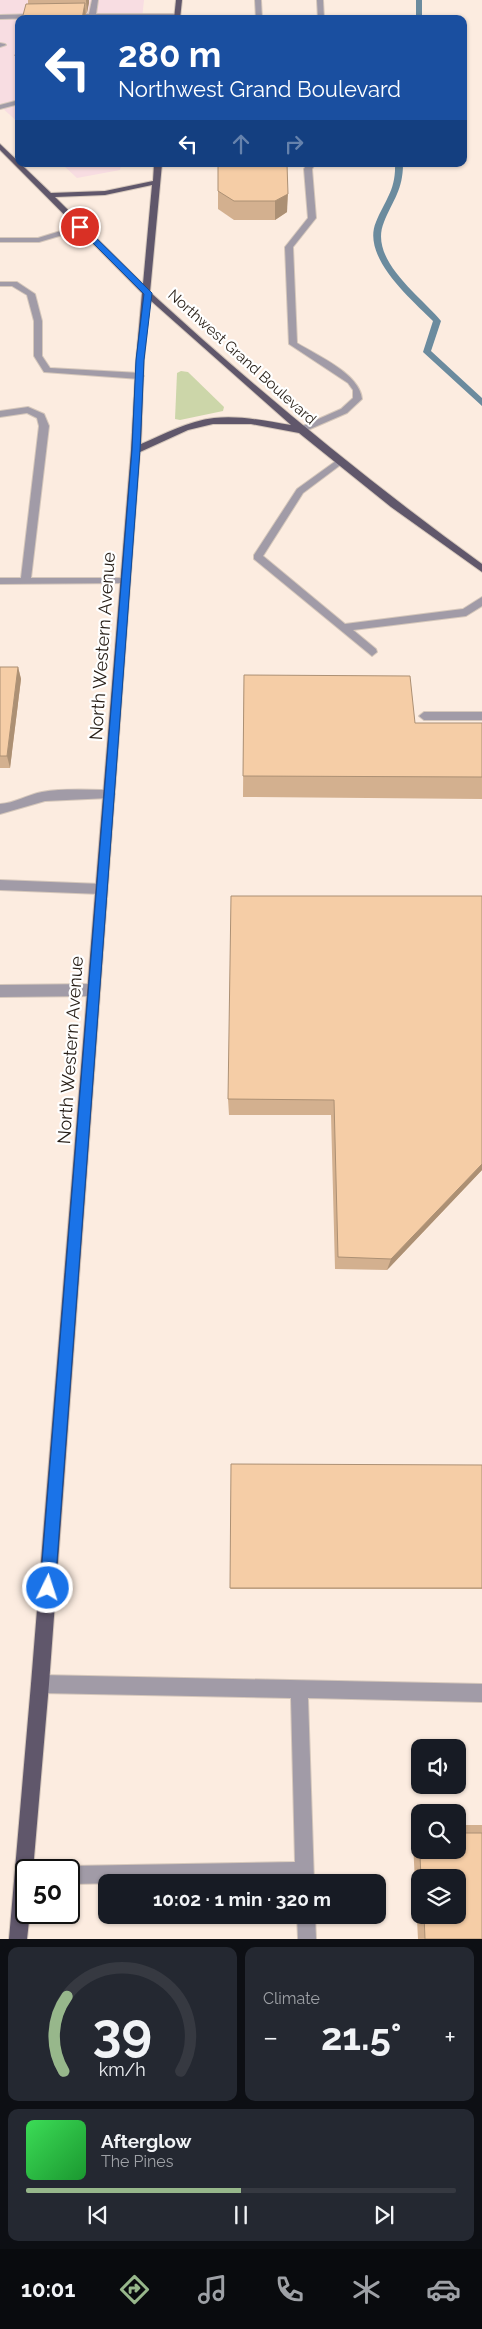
<!DOCTYPE html>
<meta charset="utf-8">
<style>
body{margin:0;font-family:Raleway,sans-serif;background:#242831;color:#f1f3f6;height:100vh;display:flex;flex-direction:column;font-size:19px;white-space:nowrap}
*{box-sizing:border-box;margin:0}
p{font-size:16px;color:#9ea1a6}
.icon{flex:none;width:28px;height:28px;fill:none;stroke:currentColor;stroke-width:2;stroke-linecap:round;stroke-linejoin:round}
.map{position:relative;height:1939px;overflow:hidden}
.drawer{display:flex;flex-direction:column;gap:8px;padding:8px;background:#0d0f14;flex:1}
.drawer>*{flex:none}
.guide{position:absolute;left:15px;top:15px;width:452px;height:152px;border-radius:10px;box-shadow:0 1px 4px #0004;background:#1a4fa0;color:#fff;overflow:hidden}
.controls{position:absolute;left:411px;top:1739px;display:grid;gap:10px}
.controls a{display:grid;place-items:center;width:55px;height:55px;border-radius:10px;background:#171b24;box-shadow:0 1px 4px #0004;font-size:25px}
.speed{position:absolute;left:15px;top:1859px;display:flex;gap:10px;font-size:25px;font-weight:700;text-align:center}
.speed>*{display:grid;place-content:center;width:65px;height:65px;border-radius:50%;background:#171b24;box-shadow:0 1px 4px #0004;line-height:1}
.speed .limit{border:2px solid #111;border-radius:8px;background:#fff;color:#111}
.pin{position:absolute;display:grid;place-items:center;width:42px;height:42px;color:#fff;margin:-21px;border:2px solid #fff;border-radius:50%;box-shadow:0 1px 5px #0007}
.me{position:absolute;width:55px;margin:-28px;rotate:4deg;stroke-linejoin:round;filter:drop-shadow(0 0 4px #0008)}
.turn{display:flex;align-items:center;gap:18px;height:105px;padding:0 20px;font-size:22px}
.turn .icon{width:65px;height:65px;stroke-width:2.5}
.turn b{display:block;font-size:35px;line-height:42px}
.lanes{display:flex;align-items:center;height:48px;padding:0 20px;background:#0003;justify-content:center;gap:25px;direction:ltr}
.lanes .off{opacity:.35}
.big{font-size:38px;font-weight:700;line-height:1.1}
.drawer .tile{flex:1;display:flex;flex-direction:column;justify-content:center;gap:8px;min-width:0;padding:0 18px;border-radius:10px;background:#242831}
.drawer .dial{align-items:center;gap:0}
.dial svg{height:130px;overflow:visible;fill:none;stroke:#363941;stroke-width:7;stroke-linecap:round;text-anchor:middle}
.dial text{fill:#f1f3f6;stroke:none}
.song{display:flex;align-items:center;gap:15px}
.cover{width:60px;height:60px;border-radius:8px;background:linear-gradient(135deg,hsl(130 70% 55%),hsl(130 70% 35%))}
.played{height:5px;border-radius:2px;background:linear-gradient(90deg,#97b78b 50%,#363941 50%)}
.keys{display:flex;justify-content:space-around;direction:ltr}
.heat{display:flex;justify-content:space-between;align-items:center;font-size:28px;direction:ltr}
.drawer .tiles{flex:1;display:grid;gap:8px;grid-template-columns:1fr 1fr}
.tile:last-child{grid-column:span 2}
.trip{position:absolute;left:98px;top:1874px;width:288px;height:50px;border-radius:10px;background:#171b24;box-shadow:0 1px 4px #0004;font-weight:700;line-height:50px;text-align:center}
.tabs{display:flex;height:80px;justify-content:space-around;align-items:center;background:#090b0e;color:#9ea1a6}
.tabs .icon{width:35px;height:35px}
.tabs .selected{color:#97b78b}
.tabs b{font-size:22px;color:#f1f3f6}
.map>svg:first-child{display:block}
</style>
<div class="map">
<svg width="482" height="1939" viewBox="0 0 482 1939">
<rect width="100%" height="100%" fill="#fcece0"/>
<g fill="#f8dde2">
<path d="M 0,0 L 144,0 L 142,19 L 19,19 L 19,123 L 0,106 Z"/>
<path d="M 62,164 L 121,164 L 120,170 L 77,178 Z"/>
</g>
<path fill="#ccd6a9" d="M 181,371 L 188,372 L 224,407 L 223,411 L 180,420 L 175,419 L 177,373 Z"/>
<g fill="none" stroke-linecap="round" stroke-linejoin="round">
<g fill="#6b8b9e" fill-rule="evenodd">
<rect x="416" y="0" width="6" height="19"/>
<path d="M 395,164 L 403,164 C 403,190 393,200 384,222 C 368,260 421,296 441,321 L 431,351 L 482,398 L 482,406 L 423,352 L 433,321 C 411,299 361,257 376,222 C 385,200 396,190 395,164 Z"/>
</g>
<defs>
<g id="minor">
<path d="M 92,0 L 98,0 L 96,14 L 177,14 L 180,16 L 177,18 L 70,18 L 67,16 L 70,14 L 89,14 Z"/>
<path d="M 255,0 L 261,0 L 262,19 L 256,19 Z"/>
<path d="M 317,0 L 323,0 L 324,19 L 318,19 Z"/>
<path d="M 0,15 L 40,14 L 43,16 L 40,18 L 0,19 Z"/>
<path d="M 0,43 L 5,44 L 6,45 L 0,47 Z"/>
<path d="M 19,100 L 19,104 L 0,109 L 0,105 Z"/>
<path d="M 307,164 L 315,164 L 312,169 L 316,218 L 293,247 L 297,343 C 318,356 360,374 362,399 L 347,413 L 301,433 L 296,430 L 298,428 L 341,409 L 353,398 L 353,390 L 348,383 L 289,344 L 285,247 L 308,218 L 304,169 Z"/>
<path d="M 80,225 L 83,225 L 83,229 L 39,242 L 0,242 L 0,238 L 38,238 Z"/>
<path d="M 0,282 L 17,282 L 35,294 L 42,321 L 42,356 L 50,368 L 140,373 L 144,376 L 140,379 L 44,372 L 34,356 L 34,321 L 27,295 L 12,286 L 0,286 Z"/>
<path d="M 28,407 L 44,414 L 49,426 L 31,578 L 125,578 L 129,579 L 129,583 L 0,584 L 0,578 L 21,578 L 39,426 L 37,418 L 27,413 L 0,417 L 0,411 Z"/>
<path d="M 340,458 L 345,461 L 343,463 L 303,493 L 263,556 L 345,624 L 463,609 L 482,597 L 482,606 L 466,616 L 353,630 L 376,649 L 377,652 L 372,656 L 254,559 L 254,555 L 297,489 Z"/>
<path d="M 424,712 L 482,712 L 482,720 L 424,720 L 419,716 Z"/>
<path d="M 109,790 L 115,794 L 109,798 L 45,801 L 0,814 L 0,804 C 15,803 27,795 42,792 C 64,788 87,790 109,790 Z"/>
<path d="M 0,880 L 101,884 L 105,885 L 107,889 L 105,893 L 101,894 L 0,890 Z"/>
<path d="M 94,984 L 98,986 L 100,990 L 98,994 L 94,996 L 0,997 L 0,985 Z"/>
<path d="M 40,1675 L 482,1684 L 482,1702 L 308,1698 L 314,1882 L 296,1882 L 296,1880 L 69,1884 L 69,1870 L 62,1870 L 69,1866 L 295,1862 L 291,1698 L 40,1693 L 34,1690 L 31,1684 L 34,1678 Z"/>
<path d="M 297,1915 L 315,1915 L 316,1939 L 298,1939 Z"/>
</g>
<g id="major">
<path d="M 176,0 L 182,0 L 180,19 L 174,19 Z"/>
<path d="M 0,144 L 51,193 L 105,191 L 153,181 L 154,164 L 162,164 L 150,292 C 256,389 366,480 482,564 L 482,572 L 391,507 L 299,433 L 251,424 L 213,424 L 188,430 L 140,452 L 49,1684 L 33,1870 L 26,1870 L 26,1912 L 30,1912 L 27,1939 L 9,1939 L 31,1684 L 131,450 L 136,360 L 142,293 L 0,150 ZM 152,185 L 143,284 L 55,197 L 105,195 ZM 150,300 L 291,425 C 265,421 239,415 214,418 C 188,421 164,434 141,444 L 144,360 Z"/>
</g>
</defs>
<use href="#minor" stroke="#d5c7bb" stroke-width="2"/>
<use href="#major" stroke="#d5c7bb" stroke-width="2"/>
<use href="#minor" fill="#a19ba7" fill-rule="evenodd"/>
<use href="#major" fill="#60576b" fill-rule="evenodd"/>
</g>
<g fill="#d3b08f" fill-rule="evenodd">
<path d="M 28,0 L 89,0 L 87,13 L 86,13 L 86,19 L 28,4 Z"/>
<path d="M 19,38 L 19,73 L 18,73 L 15,56 Z"/>
<path d="M 287,164 L 287,212 L 275,220 L 234,220 L 218,209 L 218,191 Z"/>
<path d="M 0,667 L 18,667 L 21,679 L 10,768 L 0,768 Z"/>
<path d="M 244,675 L 415,723 L 482,723 L 482,799 L 243,797 Z"/>
<path d="M 482,896 L 482,1170 L 387,1270 L 335,1269 L 331,1115 L 229,1115 L 228,1099 Z"/>
<path d="M 482,1465 L 482,1589 L 231,1589 L 230,1588 Z"/>
<path d="M 412,1824 L 420,1825 L 420,1850 L 458,1850 L 458,1825 L 482,1825 L 482,1939 L 418,1939 ZM 420,1878 L 458,1878 L 458,1915 L 420,1915 Z"/>
</g>
<g fill="#ac9074">
<path d="M 86,0 L 89,0 L 89,3 L 87,13 Z"/>
<path d="M 85,3 L 86,19 L 82,19 Z"/>
<path d="M 288,194 L 287,212 L 275,220 L 275,201 Z"/>
<path d="M 18,667 L 21,679 L 10,768 L 7,756 Z"/>
<path d="M 482,1164 L 482,1170 L 387,1270 L 391,1259 Z"/>
</g>
<g fill="#f5cda6" stroke="#ac9074">
<path d="M 85,3 L 82,19 L 22,19 L 26,4 Z"/>
<path d="M 19,38 L 19,56 L 15,56 Z"/>
<path d="M 218,164 L 287,164 L 288,194 L 275,201 L 234,201 L 218,191 Z"/>
<path d="M 0,667 L 18,667 L 7,756 L 0,756 Z"/>
<path d="M 244,675 L 410,676 L 415,723 L 482,723 L 482,777 L 243,776 Z"/>
<path d="M 231,896 L 482,896 L 482,1164 L 391,1259 L 338,1257 L 334,1100 L 228,1099 Z"/>
<path d="M 231,1464 L 482,1465 L 482,1588 L 230,1588 Z"/>
<path d="M 419,1833 L 420,1833 L 420,1850 L 458,1850 L 458,1833 L 482,1833 L 482,1939 L 425,1939 L 424,1915 L 458,1915 L 458,1878 L 421,1878 Z"/>
</g>
<path fill="#1a73e8" stroke="#114b97" d="M 78,225 L 83,225 L 152,293 L 144,360 L 140,450 L 55,1588 L 53,1593 L 48,1595 L 42,1593 L 40,1588 L 132,450 L 136,360 L 144,294 L 78,228 Z"/>
<g text-anchor="middle" dominant-baseline="central" stroke-width="4.5" stroke-linejoin="round" paint-order="stroke">
<g font-size="15" fill="#261d15" stroke="#fff">
<text transform="translate(242 357) rotate(42)">Northwest Grand Boulevard</text>
</g>
<g font-size="18" fill="#261d15" stroke="#fff">
<text transform="translate(102 646) rotate(-86)">North Western Avenue</text>
<text transform="translate(70 1050) rotate(-86)">North Western Avenue</text>
</g>
</g>
</svg>
<div class="controls">
<a><svg class="icon" aria-label="sound" viewBox="0 0 24 24"><path d="M4 9h4l5-4v14l-5-4H4zM17 9q2 3 0 6"/></svg></a>
<a><svg class="icon" aria-label="search" viewBox="0 0 24 24"><circle cx="10" cy="10" r="6"/><path d="M15 15l6 6"/></svg></a>
<a><svg class="icon" aria-label="layers" viewBox="0 0 24 24"><path d="M12 4l9 5-9 5-9-5zM3 14l9 5 9-5"/></svg></a>
</div>
<div class="speed"><div class="limit">50</div></div>
<div class="pin" style="left:80px;top:227px;background:#d93025"><svg class="icon" aria-label="arrive" viewBox="0 0 24 24"><path d="M6 21V4h12l-3 4 3 4H6"/></svg></div>
<svg class="me" style="left:48px;top:1588px" viewBox="-20 -20 40 40"><circle r="17" fill="#1a73e8" stroke="#fff" stroke-width="3"/><path d="M0-11L8 9 0 5-8 9z" fill="#fff"/></svg>
<div class="trip">10:02 · 1 min · 320 m</div>
<div class="guide">
<div class="turn"><svg class="icon" aria-label="left" viewBox="0 0 24 24"><path d="M17 20v-9H6M10 6l-5 5 5 5"/></svg><div><b>280 m</b>Northwest Grand Boulevard</div></div>
<div class="lanes"><svg class="icon" aria-label="left" viewBox="0 0 24 24"><path d="M17 20v-9H6M10 6l-5 5 5 5"/></svg><svg class="icon off" aria-label="ahead" viewBox="0 0 24 24"><path d="M12 20V5M6 11l6-6 6 6"/></svg><svg class="icon off" aria-label="right" viewBox="0 0 24 24"><path d="M7 20v-9h11M14 6l5 5-5 5"/></svg></div>
</div>
</div>
<section class="drawer">
<div class="tiles">
<div class="tile dial"><svg viewBox="0 0 100 80">
<path d="M14 69A42 42 0 1 1 86 69"/>
<path d="M14 69A42 42 0 0 1 16 23" stroke="#97b78b"/>
<text x="50" y="56" font-size="32" font-weight="700">39</text>
<text x="50" y="72" font-size="11">km/h</text>
</svg></div>
<div class="tile"><p>Climate</p>
<div class="heat"><a>−</a><b class="big">21.5°</b><a>+</a></div>
</div>
<div class="tile">
<div class="song"><i class="cover"></i><div><b>Afterglow</b><p>The Pines</p></div></div>
<div class="played"></div>
<div class="keys"><svg class="icon" aria-label="previous" viewBox="0 0 24 24"><path d="M18 5L8 12l10 7zM5 5v14"/></svg><svg class="icon" aria-label="pause" viewBox="0 0 24 24"><path d="M8 5v14M16 5v14"/></svg><svg class="icon" aria-label="next" viewBox="0 0 24 24"><path d="M6 5l10 7-10 7zM19 5v14"/></svg></div>
</div>
</div>
</section>
<nav class="tabs">
<b>10:01</b>
<svg class="icon selected" aria-label="directions" viewBox="0 0 24 24"><path d="M12 3l9 9-9 9-9-9zM9 14v-3h6M13 9l2 2-2 2"/></svg>
<svg class="icon" aria-label="music" viewBox="0 0 24 24"><path d="M9 18V5l10-2v13"/><circle cx="6" cy="18" r="3"/><circle cx="16" cy="16" r="3"/></svg>
<svg class="icon" aria-label="phone" viewBox="0 0 24 24"><path d="M5 4h4l2 5-3 2q2 4 5 5l2-3 5 2v4C11 20 4 13 5 4z"/></svg>
<svg class="icon" aria-label="climate" viewBox="0 0 24 24"><path d="M12 3v18M4 7l16 10M4 17L20 7"/></svg>
<svg class="icon" aria-label="car" viewBox="0 0 24 24"><path d="M5 17H2v-5l4-1 3-4h7l3 4 3 1v5h-3M9 17h6M6 11h13"/><circle cx="7" cy="17" r="2"/><circle cx="17" cy="17" r="2"/></svg>
</nav>
